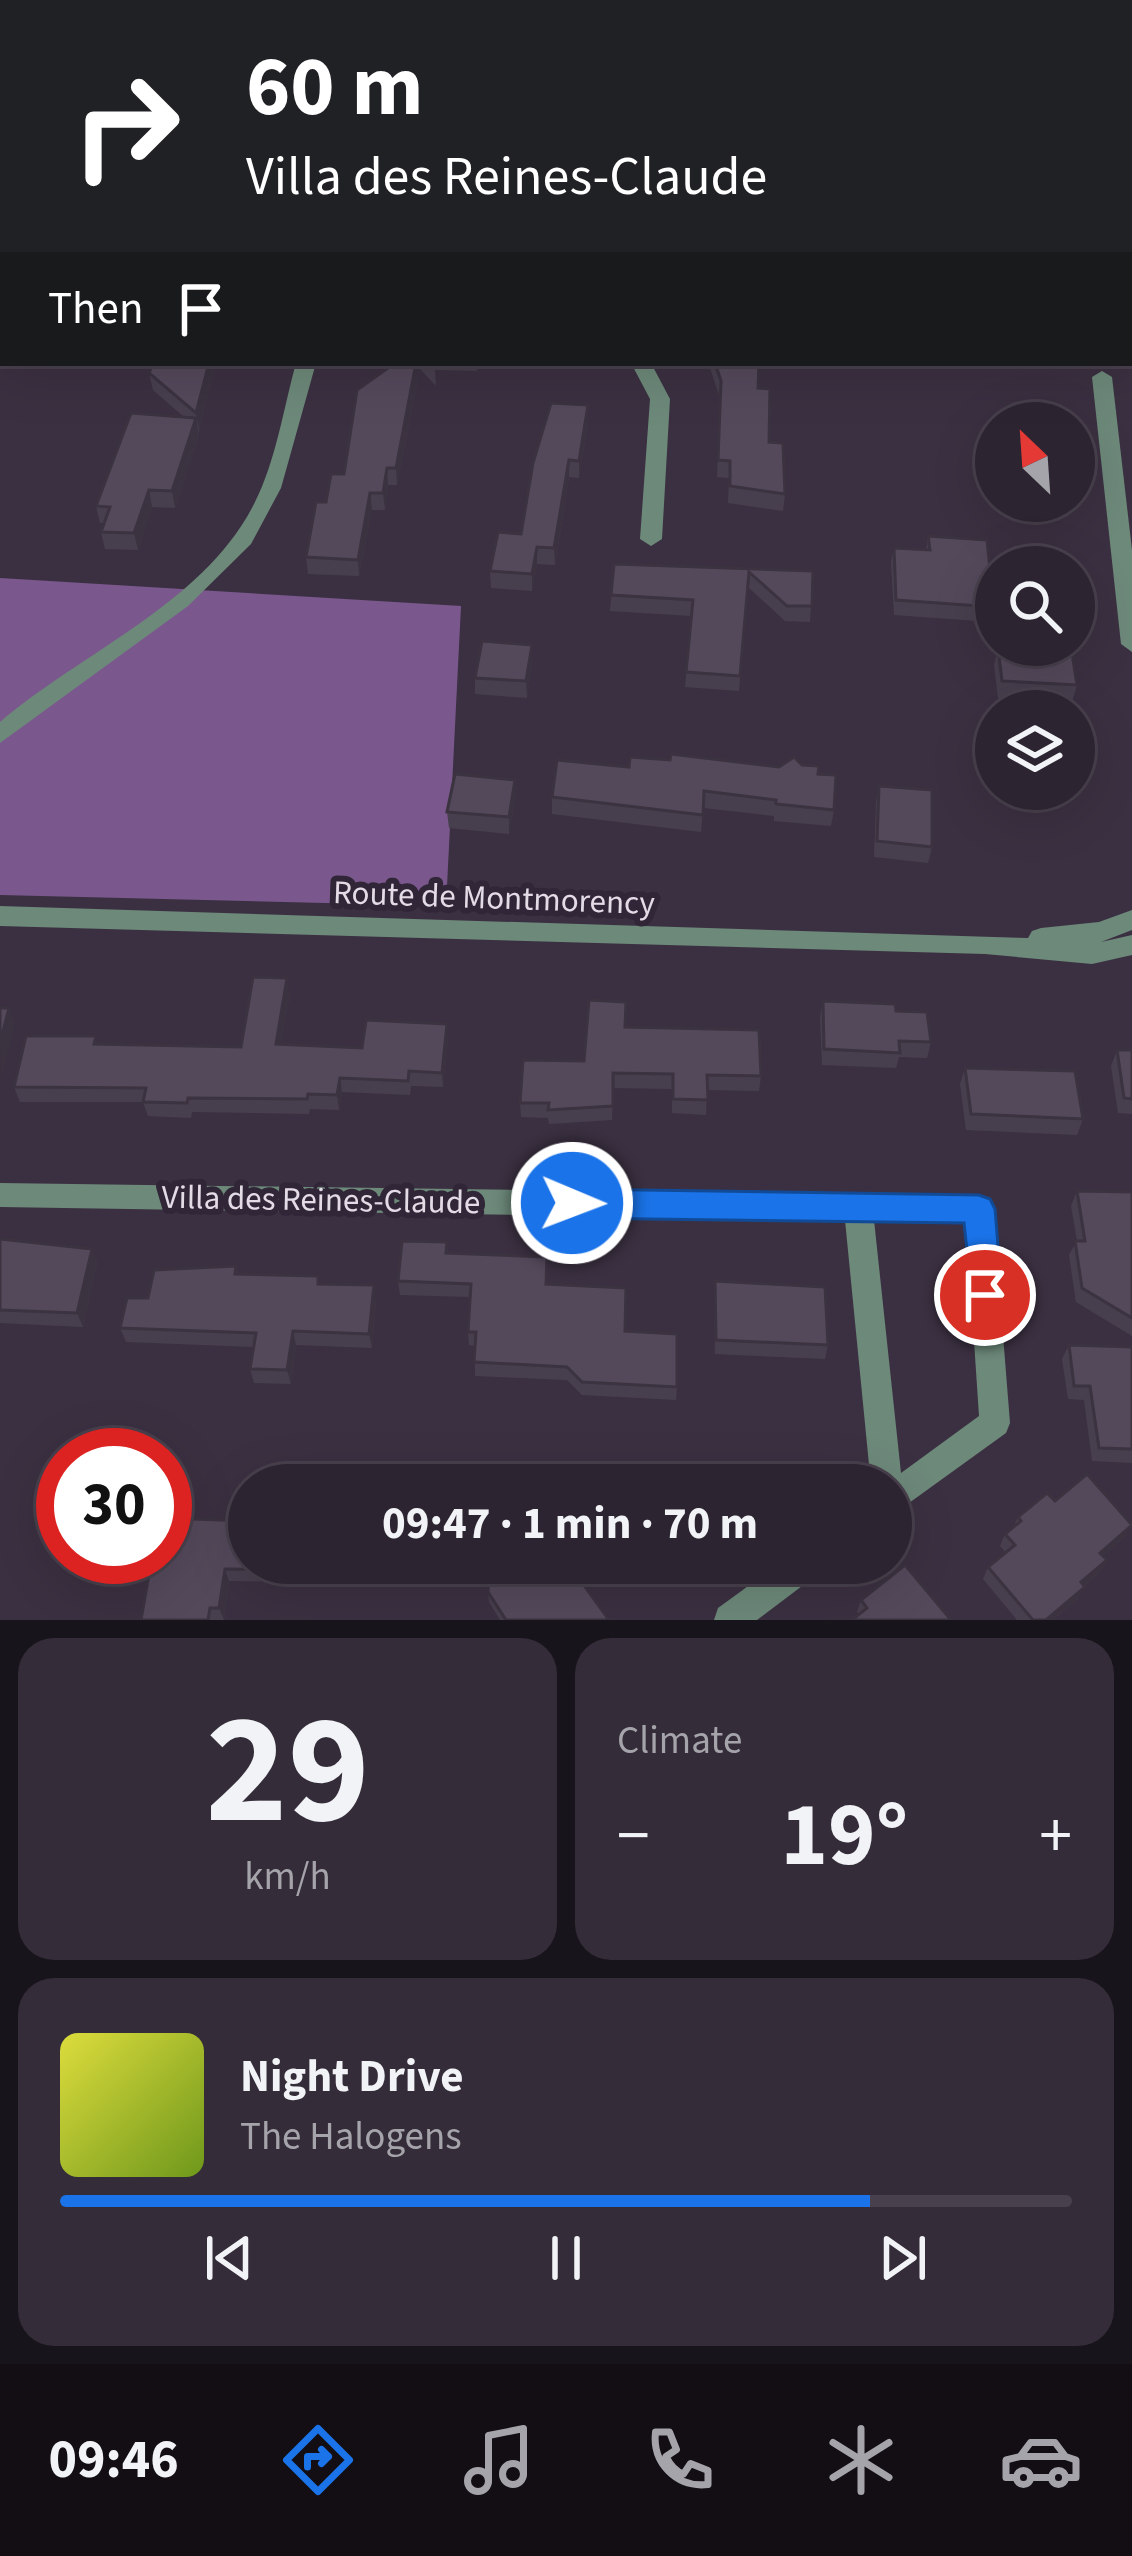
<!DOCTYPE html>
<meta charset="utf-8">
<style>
body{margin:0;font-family:"Source Sans 3",sans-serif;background:#342c39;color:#f1f3f6;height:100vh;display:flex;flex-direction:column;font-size:45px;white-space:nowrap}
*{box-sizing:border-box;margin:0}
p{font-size:39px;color:#a6a4ab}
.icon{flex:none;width:66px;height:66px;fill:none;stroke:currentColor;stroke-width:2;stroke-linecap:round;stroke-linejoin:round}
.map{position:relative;height:1620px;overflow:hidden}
.drawer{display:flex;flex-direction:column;gap:18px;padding:18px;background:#18141b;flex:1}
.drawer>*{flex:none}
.hud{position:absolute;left:0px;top:0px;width:1134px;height:366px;box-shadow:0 12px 48px #0002,0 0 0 3px #48414d;background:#202124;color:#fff;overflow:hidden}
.needle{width:78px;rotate:335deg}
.fabs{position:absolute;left:975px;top:402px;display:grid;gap:24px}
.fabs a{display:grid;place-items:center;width:120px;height:120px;border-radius:50%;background:#2c2431;box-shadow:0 12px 48px #0002,0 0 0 3px #48414d;font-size:60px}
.speed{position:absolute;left:36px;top:1428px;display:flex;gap:24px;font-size:60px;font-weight:700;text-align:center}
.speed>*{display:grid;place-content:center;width:156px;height:156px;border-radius:50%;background:#2c2431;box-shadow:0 12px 48px #0002,0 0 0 3px #48414d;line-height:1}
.speed .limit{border:18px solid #d22;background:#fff;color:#111}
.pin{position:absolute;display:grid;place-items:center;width:102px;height:102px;color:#fff;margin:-51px;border:6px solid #fff;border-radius:50%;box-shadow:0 3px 12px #0007}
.me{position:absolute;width:132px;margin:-66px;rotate:91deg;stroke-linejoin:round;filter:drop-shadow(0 0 9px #0008)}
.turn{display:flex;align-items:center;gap:42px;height:252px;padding:0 48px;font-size:54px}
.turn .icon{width:156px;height:156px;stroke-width:2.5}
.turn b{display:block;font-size:84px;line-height:102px}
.then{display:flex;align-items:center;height:114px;padding:0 48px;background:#0003;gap:24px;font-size:45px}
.big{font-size:90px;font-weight:700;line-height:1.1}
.drawer .tile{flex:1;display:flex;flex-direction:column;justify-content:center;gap:18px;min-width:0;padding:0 42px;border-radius:36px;background:#342c39}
.drawer .dial{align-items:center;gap:0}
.dial b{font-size:156px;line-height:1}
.song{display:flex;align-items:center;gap:36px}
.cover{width:144px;height:144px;border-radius:18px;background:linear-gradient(135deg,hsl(60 70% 55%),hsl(80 70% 35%))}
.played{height:12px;border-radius:6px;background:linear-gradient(90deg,#1a73e8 80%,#48414d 80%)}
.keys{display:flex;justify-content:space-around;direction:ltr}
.heat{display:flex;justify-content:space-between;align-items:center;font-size:66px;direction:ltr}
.drawer .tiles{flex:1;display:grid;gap:18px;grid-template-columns:1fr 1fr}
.tile:last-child{grid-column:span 2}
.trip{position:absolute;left:228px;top:1464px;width:684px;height:120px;border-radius:60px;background:#2c2431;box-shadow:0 12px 48px #0002,0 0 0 3px #48414d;font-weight:700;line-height:120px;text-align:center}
.dock{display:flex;height:192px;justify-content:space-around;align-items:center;background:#120e14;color:#a6a4ab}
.dock .icon{width:84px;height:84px}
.dock .selected{color:#1a73e8}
.dock b{font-size:54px;color:#f1f3f6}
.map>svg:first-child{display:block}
</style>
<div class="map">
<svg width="1132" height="1620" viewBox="0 0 1132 1620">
<rect width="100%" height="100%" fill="#3b3041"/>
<path fill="#7a588d" d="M 0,578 L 461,606 L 446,906 L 0,895 Z"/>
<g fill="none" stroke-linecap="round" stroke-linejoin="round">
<path stroke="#766d7c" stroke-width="6" stroke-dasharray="6 4.5" stroke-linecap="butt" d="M 0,362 L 3,354"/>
<g fill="#6d897a" fill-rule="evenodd">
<rect x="216" y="0" width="16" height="3"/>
<path d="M 3,33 L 3,43 L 0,44 L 0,34 Z"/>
<rect x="1131" y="82" width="1" height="10"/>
<path d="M 296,363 L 316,363 L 281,488 L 251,544 L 188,606 L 0,743 L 0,722 C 82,652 202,604 253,506 C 276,462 283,410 296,363 Z"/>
<path d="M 631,363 L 651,363 L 670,399 L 662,539 L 651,546 L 640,539 L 650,399 Z"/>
<path d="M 1102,371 L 1112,377 L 1132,550 L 1132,652 L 1121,644 L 1092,377 Z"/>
<path d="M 0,1183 L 979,1196 L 989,1200 L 993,1209 L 1010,1423 L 1006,1433 L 891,1516 L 891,1485 L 871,1485 L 845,1220 L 0,1207 ZM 874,1220 L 966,1221 L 979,1416 L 901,1473 Z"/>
<path d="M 780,1563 L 823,1563 L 818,1574 L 757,1620 L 714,1620 L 718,1608 Z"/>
</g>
<path fill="#6d897a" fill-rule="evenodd" d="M 0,906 L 1028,938 L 1032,931 L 1041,928 L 1099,922 L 1132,910 L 1132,930 L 1101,942 L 1132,935 L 1132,955 L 1092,964 L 985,954 L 0,926 Z"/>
</g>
<g fill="#483f4e">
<path d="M 153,363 L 216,363 L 199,430 L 199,435 L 175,508 L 152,507 L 138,550 L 105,549 L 101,532 L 104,523 L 100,523 L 96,506 L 184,417 L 153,390 L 149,373 Z"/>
<path d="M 385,363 L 478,363 L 477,371 L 435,370 L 436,386 L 420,369 L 397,485 L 388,485 L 385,510 L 372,510 L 359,576 L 308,574 L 306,557 L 326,502 L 344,474 L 388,368 Z"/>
<path d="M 710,363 L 759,363 L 758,388 L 769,442 L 785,494 L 783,511 L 728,503 L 729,478 L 717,477 L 720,398 L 710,368 Z"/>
<path d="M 588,422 L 579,478 L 569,477 L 555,565 L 537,564 L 532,591 L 491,588 L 490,571 L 521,534 Z"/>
<path d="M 928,536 L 994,607 L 991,622 L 894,615 L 891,562 L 894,548 L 926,550 Z"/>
<path d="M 614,564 L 813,571 L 810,622 L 785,621 L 748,587 L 739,691 L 685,687 L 692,616 L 610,611 Z"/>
<path d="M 532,645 L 532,662 L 527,698 L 475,694 L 475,678 Z"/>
<path d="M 998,648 L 1077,685 L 1072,702 L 998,698 L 994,665 Z"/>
<path d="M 670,760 L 779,767 L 802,765 L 818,774 L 834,810 L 831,826 L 774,821 L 774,816 L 703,808 L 701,832 L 552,814 L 552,797 L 629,767 Z"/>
<path d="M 879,786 L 932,847 L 928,863 L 874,857 L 876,802 Z"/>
<path d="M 516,796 L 509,834 L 449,828 L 447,812 Z"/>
<path d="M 290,993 L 281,1045 L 362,1048 L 448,1039 L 443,1087 L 411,1086 L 410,1095 L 342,1092 L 339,1110 L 310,1109 L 309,1114 L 192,1112 L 191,1118 L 148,1116 L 143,1102 L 20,1102 L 14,1087 L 98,1044 L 241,1047 Z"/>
<path d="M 823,1001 L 896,1011 L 931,1042 L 927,1058 L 899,1057 L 896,1068 L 822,1065 L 820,1017 Z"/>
<path d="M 625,1027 L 761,1076 L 759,1091 L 707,1090 L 706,1115 L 672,1113 L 672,1089 L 613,1088 L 612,1120 L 549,1124 L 548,1118 L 521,1117 L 520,1103 L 584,1061 Z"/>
<path d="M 1117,1050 L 1132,1050 L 1132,1114 L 1118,1113 L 1111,1066 Z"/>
<path d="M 965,1068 L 1083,1119 L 1077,1135 L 966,1130 L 960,1084 Z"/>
<path d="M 1077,1191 L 1132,1192 L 1132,1336 L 1076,1302 L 1069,1255 L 1077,1241 L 1071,1206 Z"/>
<path d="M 0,1239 L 92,1249 L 97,1263 L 83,1327 L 0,1323 Z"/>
<path d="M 447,1242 L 448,1253 L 546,1284 L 625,1331 L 677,1387 L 676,1400 L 582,1395 L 567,1380 L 475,1376 L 475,1346 L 469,1345 L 468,1332 L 470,1297 L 400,1295 L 398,1281 Z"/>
<path d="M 236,1266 L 238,1274 L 320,1284 L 376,1300 L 372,1348 L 296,1345 L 291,1384 L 254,1383 L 250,1369 L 254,1347 L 126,1342 L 120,1328 L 148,1298 Z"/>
<path d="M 715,1281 L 828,1345 L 825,1359 L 715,1354 L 714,1295 Z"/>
<path d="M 1069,1345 L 1132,1347 L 1132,1463 L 1092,1461 L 1084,1400 L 1068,1399 L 1062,1359 Z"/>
<path d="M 1055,1501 L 1126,1536 L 1103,1556 L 1107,1560 L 1100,1572 L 1084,1586 L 1078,1599 L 1053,1620 L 1017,1620 L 983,1579 L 988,1567 L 1006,1553 L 1000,1546 L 1005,1534 L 1013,1528 L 1018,1517 Z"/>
<path d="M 152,1557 L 249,1563 L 320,1563 L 318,1582 L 229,1581 L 224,1620 L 141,1620 Z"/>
<path d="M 488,1592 L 609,1620 L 500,1620 L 489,1602 Z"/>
<path d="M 861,1600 L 951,1620 L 859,1614 L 857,1612 Z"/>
</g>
<g fill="#3b3340">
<path d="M 126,0 L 161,0 L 146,3 L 127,3 Z"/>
<path d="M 3,133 L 3,155 L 0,160 L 0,139 Z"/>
<path d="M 209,363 L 216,363 L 199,430 L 196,413 Z"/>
<path d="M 416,363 L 419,363 L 420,369 L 397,485 L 396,468 Z"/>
<path d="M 588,405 L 588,422 L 579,478 L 579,461 Z"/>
<path d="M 196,418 L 199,435 L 175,508 L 172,491 Z"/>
<path d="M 569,460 L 569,477 L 555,565 L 554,548 Z"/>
<path d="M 387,468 L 388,485 L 385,510 L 383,493 Z"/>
<path d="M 149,490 L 152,507 L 138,550 L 134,533 Z"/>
<path d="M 370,493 L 372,510 L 359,576 L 358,560 Z"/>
<path d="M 537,547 L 537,564 L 532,591 L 532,574 Z"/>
<path d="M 532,645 L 532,662 L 527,698 L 526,681 Z"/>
<path d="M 515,780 L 516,796 L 509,834 L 509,817 Z"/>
<path d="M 287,978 L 290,993 L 279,1059 L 276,1044 Z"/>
<path d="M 9,1008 L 15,1024 L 1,1079 L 0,1043 Z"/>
<path d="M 447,1024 L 448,1039 L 443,1087 L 442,1073 Z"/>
<path d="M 340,1078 L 342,1092 L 339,1110 L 337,1095 Z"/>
<path d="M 92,1249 L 97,1263 L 83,1327 L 77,1313 Z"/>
<path d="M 374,1285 L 376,1300 L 372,1348 L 369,1334 Z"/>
<path d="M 293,1331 L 296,1345 L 291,1384 L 287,1370 Z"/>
<path d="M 1132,1525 L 1126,1536 L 1093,1565 L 1100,1553 Z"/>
<path d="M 1107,1560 L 1100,1572 L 1074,1594 L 1081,1582 Z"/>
<path d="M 315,1563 L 320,1563 L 318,1582 L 315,1570 Z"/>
<path d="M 225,1569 L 229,1581 L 224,1620 L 219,1608 Z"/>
<path d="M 1085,1587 L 1078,1599 L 1053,1620 L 1046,1620 Z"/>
</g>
<g fill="#54495b" stroke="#3b3340" stroke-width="3">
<path d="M 383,0 L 419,0 L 417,3 L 382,3 Z"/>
<path d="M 0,49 L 3,49 L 3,78 L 0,85 Z"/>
<path d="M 0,116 L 3,117 L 3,133 L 0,139 Z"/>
<path d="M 153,363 L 209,363 L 196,413 L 149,373 Z"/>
<path d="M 395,363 L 416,363 L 396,468 L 387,468 L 383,493 L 370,493 L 358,560 L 306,557 L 316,502 L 326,502 L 331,474 L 344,474 L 357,390 Z"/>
<path d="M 715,363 L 759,363 L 758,388 L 770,389 L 769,442 L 783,443 L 785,494 L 730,486 L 730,461 L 718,460 L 721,381 Z"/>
<path d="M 551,403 L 588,405 L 579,461 L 569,460 L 554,548 L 537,547 L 532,574 L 490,571 L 498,532 L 521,534 L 533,463 Z"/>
<path d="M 131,413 L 196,418 L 172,491 L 149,490 L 134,533 L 101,532 L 110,507 L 96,506 Z"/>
<path d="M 928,536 L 987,540 L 994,607 L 896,600 L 894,548 L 930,550 Z"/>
<path d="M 614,564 L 813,571 L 812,606 L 787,606 L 749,572 L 740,676 L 686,672 L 693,600 L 611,595 Z"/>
<path d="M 482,641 L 532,645 L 526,681 L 475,678 Z"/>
<path d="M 998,648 L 1072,653 L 1077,685 L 1002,681 Z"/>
<path d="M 671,754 L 779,767 L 794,757 L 802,765 L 819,766 L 818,774 L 836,775 L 834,810 L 776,804 L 776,800 L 704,791 L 703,815 L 552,797 L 557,760 L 629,767 L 630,757 L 670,760 Z"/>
<path d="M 455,774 L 515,780 L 509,817 L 447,812 Z"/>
<path d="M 879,786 L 932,790 L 932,847 L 877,841 Z"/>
<path d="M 253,977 L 287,978 L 276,1044 L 362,1048 L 366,1020 L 447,1024 L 442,1073 L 409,1071 L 408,1081 L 340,1078 L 337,1095 L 308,1094 L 307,1099 L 188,1098 L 187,1103 L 143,1102 L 146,1088 L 14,1087 L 26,1036 L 96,1036 L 94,1044 L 241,1047 Z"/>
<path d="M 589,1000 L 626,1002 L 625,1027 L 759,1030 L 761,1076 L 707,1075 L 708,1100 L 673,1099 L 673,1074 L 613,1073 L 613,1106 L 548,1110 L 549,1103 L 520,1103 L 523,1060 L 584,1061 Z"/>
<path d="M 823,1001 L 895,1004 L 896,1011 L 927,1012 L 931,1042 L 899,1041 L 900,1053 L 824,1049 Z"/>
<path d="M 0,1008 L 9,1008 L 0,1043 Z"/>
<path d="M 1117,1050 L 1132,1050 L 1132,1099 L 1124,1098 Z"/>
<path d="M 965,1068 L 1075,1071 L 1083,1119 L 971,1114 Z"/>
<path d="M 1077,1191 L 1132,1192 L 1132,1318 L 1082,1288 L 1075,1241 L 1085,1241 Z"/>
<path d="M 0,1239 L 92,1249 L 77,1313 L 0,1310 Z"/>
<path d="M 402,1241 L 447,1242 L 446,1253 L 547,1257 L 546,1284 L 626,1288 L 625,1331 L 677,1334 L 677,1387 L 582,1382 L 567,1367 L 474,1362 L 476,1332 L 468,1332 L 471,1284 L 398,1281 Z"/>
<path d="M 236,1266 L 235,1274 L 318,1276 L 318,1284 L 374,1285 L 369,1334 L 293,1331 L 287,1370 L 250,1369 L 256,1333 L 120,1328 L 127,1298 L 148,1298 L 154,1270 Z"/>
<path d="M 715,1281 L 825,1287 L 828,1345 L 716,1340 Z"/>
<path d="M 1069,1345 L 1132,1347 L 1132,1449 L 1099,1448 L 1090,1386 L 1074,1386 Z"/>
<path d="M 1087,1474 L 1132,1525 L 1100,1553 L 1107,1560 L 1081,1582 L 1085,1587 L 1046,1620 L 1033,1620 L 988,1567 L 1015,1545 L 1005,1534 L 1021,1521 L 1018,1517 L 1047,1493 L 1055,1501 Z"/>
<path d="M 538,1475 L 579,1476 L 579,1485 L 538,1485 Z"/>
<path d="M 165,1518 L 249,1521 L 249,1563 L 315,1563 L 315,1570 L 225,1569 L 219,1608 L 210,1608 L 208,1620 L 141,1620 L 152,1557 L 165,1557 Z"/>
<path d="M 490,1563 L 568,1563 L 609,1620 L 506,1620 L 488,1592 Z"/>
<path d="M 905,1565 L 951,1620 L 852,1620 L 867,1608 L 861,1600 Z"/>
</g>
<path fill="#1a73e8" stroke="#114b97" stroke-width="3" d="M 572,1189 L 979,1195 L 990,1199 L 995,1209 L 1002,1295 L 997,1306 L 985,1310 L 973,1306 L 964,1223 L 572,1218 L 560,1213 L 556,1203 L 560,1193 Z"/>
<g text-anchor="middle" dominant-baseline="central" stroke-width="12" stroke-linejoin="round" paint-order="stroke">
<g font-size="33" fill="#e3dce7" stroke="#312637">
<text transform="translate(494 898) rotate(2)">Route de Montmorency</text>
<text transform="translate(321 1200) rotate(1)">Villa des Reines-Claude</text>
</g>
</g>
</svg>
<div class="fabs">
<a><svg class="needle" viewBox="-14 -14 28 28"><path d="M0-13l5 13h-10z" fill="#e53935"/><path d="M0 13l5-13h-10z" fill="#a6a4ab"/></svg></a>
<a><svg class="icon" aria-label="search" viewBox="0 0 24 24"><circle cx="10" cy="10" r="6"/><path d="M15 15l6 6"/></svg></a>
<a><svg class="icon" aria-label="layers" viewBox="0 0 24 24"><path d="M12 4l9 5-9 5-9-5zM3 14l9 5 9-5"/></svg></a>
</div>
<div class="speed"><div class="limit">30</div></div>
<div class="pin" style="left:985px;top:1295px;background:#d93025"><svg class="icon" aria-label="arrive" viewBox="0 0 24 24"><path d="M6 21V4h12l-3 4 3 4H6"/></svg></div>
<svg class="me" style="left:572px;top:1203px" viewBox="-20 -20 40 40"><circle r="17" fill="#1a73e8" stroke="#fff" stroke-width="3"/><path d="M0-11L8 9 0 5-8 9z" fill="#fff"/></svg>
<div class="trip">09:47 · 1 min · 70 m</div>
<div class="hud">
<div class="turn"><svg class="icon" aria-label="right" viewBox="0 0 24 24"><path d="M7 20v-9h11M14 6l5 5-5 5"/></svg><div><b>60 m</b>Villa des Reines-Claude</div></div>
<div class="then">Then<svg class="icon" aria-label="arrive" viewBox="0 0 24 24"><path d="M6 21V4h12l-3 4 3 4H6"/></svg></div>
</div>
</div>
<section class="drawer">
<div class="tiles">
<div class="tile dial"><b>29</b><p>km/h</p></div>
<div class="tile"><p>Climate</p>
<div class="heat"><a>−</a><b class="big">19°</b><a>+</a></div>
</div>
<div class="tile">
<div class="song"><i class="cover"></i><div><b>Night Drive</b><p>The Halogens</p></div></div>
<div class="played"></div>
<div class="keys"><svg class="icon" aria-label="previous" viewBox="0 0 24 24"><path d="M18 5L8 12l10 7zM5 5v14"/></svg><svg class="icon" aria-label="pause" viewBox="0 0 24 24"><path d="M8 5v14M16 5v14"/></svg><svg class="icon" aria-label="next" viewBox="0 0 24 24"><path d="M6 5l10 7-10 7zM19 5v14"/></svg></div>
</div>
</div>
</section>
<nav class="dock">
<b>09:46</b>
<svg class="icon selected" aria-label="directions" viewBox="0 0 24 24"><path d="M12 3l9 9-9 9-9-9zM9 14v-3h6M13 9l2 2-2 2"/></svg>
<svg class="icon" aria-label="music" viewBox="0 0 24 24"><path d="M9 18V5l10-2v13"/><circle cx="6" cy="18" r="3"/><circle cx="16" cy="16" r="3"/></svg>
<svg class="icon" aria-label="phone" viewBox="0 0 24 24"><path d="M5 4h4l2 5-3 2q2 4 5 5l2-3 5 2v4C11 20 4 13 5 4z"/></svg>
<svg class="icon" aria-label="climate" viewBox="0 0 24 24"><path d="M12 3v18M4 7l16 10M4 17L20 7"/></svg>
<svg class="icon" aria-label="car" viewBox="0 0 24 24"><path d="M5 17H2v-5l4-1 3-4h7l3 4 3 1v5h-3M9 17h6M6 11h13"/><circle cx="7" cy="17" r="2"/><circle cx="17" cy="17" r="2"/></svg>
</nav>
